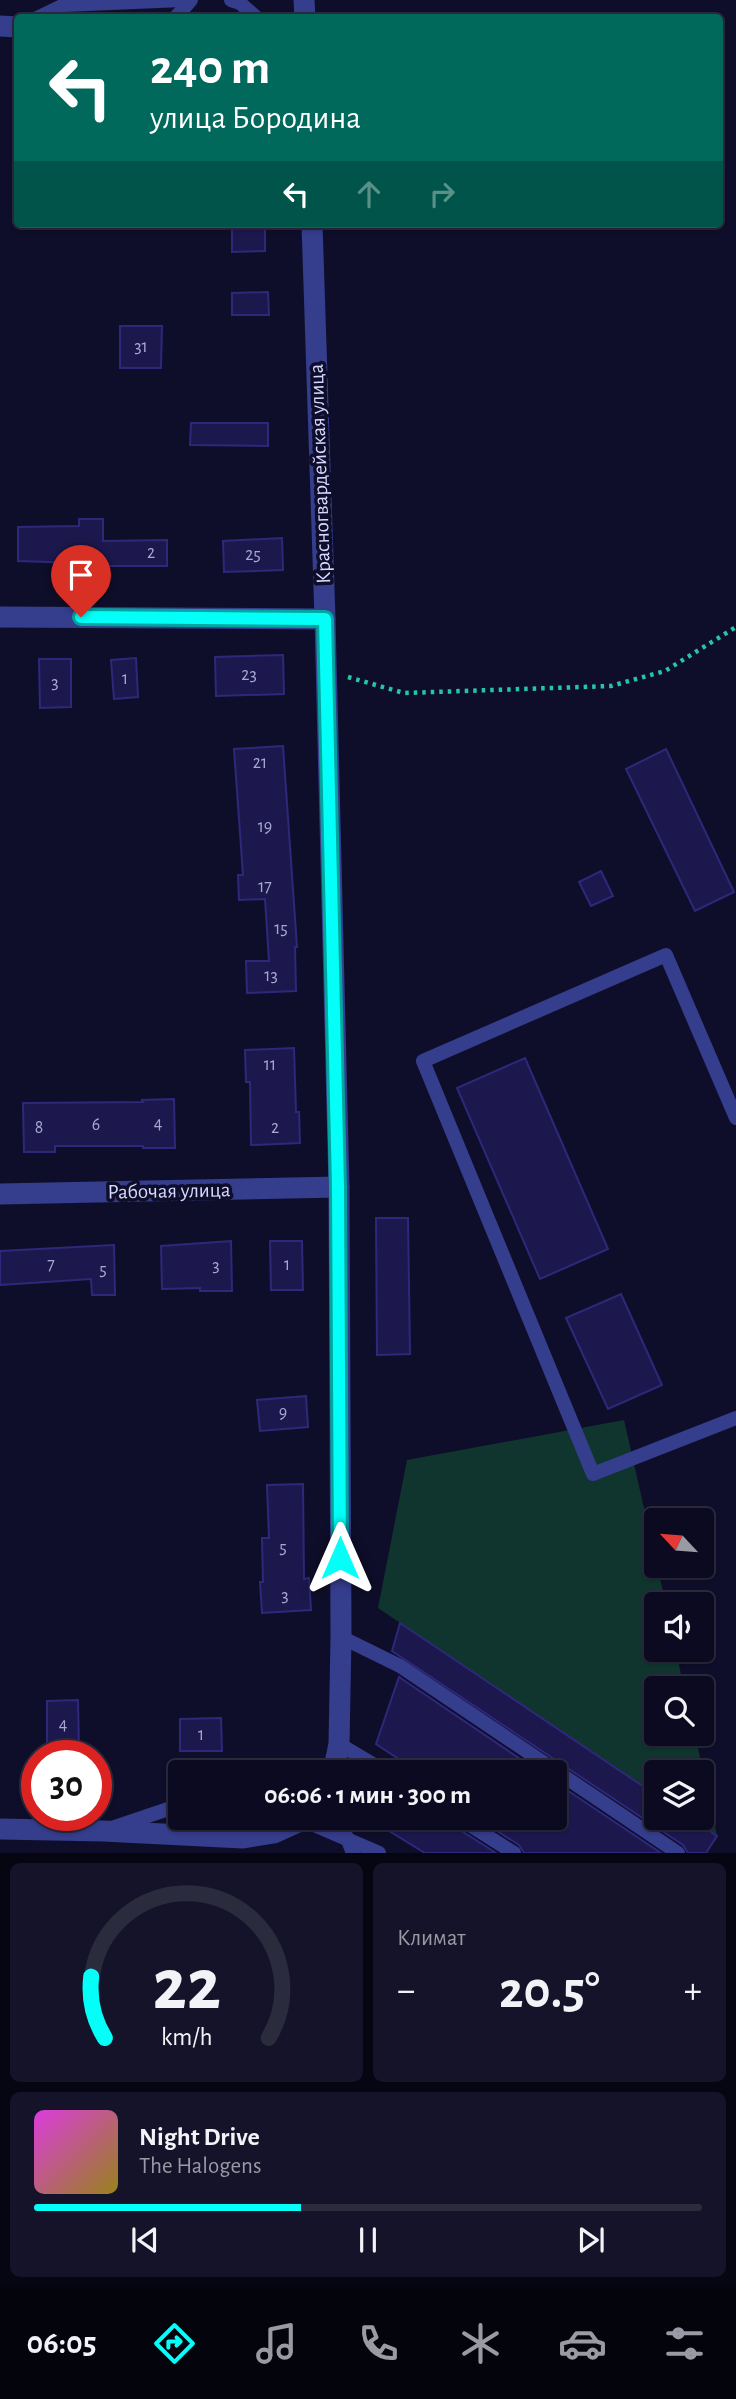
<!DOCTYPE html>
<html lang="ru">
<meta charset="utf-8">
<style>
body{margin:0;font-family:"Alegreya Sans",sans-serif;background:#141329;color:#f1f3f6;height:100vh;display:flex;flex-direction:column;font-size:26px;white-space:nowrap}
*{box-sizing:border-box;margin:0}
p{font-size:23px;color:#9a9aa5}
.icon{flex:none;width:38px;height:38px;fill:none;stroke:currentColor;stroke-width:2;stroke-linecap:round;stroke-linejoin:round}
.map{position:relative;height:1853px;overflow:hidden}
.sheet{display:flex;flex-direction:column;gap:10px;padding:10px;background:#060612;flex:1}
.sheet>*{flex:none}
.banner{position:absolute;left:14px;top:14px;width:709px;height:214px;border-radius:7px;box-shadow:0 2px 5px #0004,0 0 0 2px #2b2b3e;background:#00695c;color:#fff;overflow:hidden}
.needle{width:46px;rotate:296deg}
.fabs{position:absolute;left:644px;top:1508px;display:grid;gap:14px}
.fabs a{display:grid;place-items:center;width:70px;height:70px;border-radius:7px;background:#0b0a20;box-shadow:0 2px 5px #0004,0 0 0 2px #2b2b3e;font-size:35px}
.speed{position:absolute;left:21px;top:1740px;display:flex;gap:14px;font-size:35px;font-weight:700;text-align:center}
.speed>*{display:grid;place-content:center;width:91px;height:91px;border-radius:50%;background:#0b0a20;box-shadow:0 2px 5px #0004,0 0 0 2px #2b2b3e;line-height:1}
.speed .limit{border:10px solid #d22;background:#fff;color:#111}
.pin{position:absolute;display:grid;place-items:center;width:60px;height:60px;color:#fff;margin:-72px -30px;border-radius:50% 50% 50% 0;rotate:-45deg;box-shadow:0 0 7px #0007}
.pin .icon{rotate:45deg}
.me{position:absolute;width:77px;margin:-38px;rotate:0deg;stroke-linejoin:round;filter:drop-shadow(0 0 5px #0008)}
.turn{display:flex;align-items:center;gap:24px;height:147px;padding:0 21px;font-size:32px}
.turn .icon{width:91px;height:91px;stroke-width:2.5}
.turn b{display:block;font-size:49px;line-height:60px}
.lanes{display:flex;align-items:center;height:66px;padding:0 21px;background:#0003;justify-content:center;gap:35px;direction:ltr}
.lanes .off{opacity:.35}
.big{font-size:52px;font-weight:700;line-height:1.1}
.sheet .widget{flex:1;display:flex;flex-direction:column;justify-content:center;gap:10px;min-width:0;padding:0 24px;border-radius:10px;background:#141329}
.sheet .dial{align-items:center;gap:0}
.dial svg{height:182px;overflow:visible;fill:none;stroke:#2b2b3e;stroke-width:7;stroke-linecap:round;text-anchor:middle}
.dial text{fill:#f1f3f6;stroke:none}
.song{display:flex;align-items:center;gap:21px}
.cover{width:84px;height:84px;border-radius:10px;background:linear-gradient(135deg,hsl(300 70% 55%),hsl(50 70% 35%))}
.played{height:7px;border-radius:4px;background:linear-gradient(90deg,#03fff8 40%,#2b2b3e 40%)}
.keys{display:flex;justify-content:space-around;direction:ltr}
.heat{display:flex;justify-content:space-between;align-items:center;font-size:38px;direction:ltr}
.sheet .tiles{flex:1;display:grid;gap:10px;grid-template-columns:1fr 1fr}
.widget:last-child{grid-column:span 2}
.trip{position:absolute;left:168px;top:1760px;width:399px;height:70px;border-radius:7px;background:#0b0a20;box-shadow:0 2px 5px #0004,0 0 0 2px #2b2b3e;font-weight:700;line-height:70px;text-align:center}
.tabs{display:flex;height:112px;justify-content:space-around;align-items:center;background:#04040d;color:#9a9aa5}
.tabs .icon{width:49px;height:49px}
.tabs .selected{color:#03fff8}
.tabs b{font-size:32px;color:#f1f3f6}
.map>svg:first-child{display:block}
</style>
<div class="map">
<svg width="736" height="1853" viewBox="0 0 736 1853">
<rect width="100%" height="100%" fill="#0f0e2a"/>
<path fill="#10352f" d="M 624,1420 L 666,1605 L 656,1605 L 656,1650 L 676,1650 L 684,1689 L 656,1689 L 656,1734 L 695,1734 L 717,1836 L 691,1818 L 702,1818 L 702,1773 L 656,1773 L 656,1795 L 378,1608 L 407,1460 Z"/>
<g fill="#1c184d" stroke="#2e287b" stroke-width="2">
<path d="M 232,224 L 265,224 L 265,251 L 232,252 Z"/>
<path d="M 268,292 L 269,315 L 232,315 L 232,293 Z"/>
<path d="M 120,326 L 162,326 L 161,368 L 120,368 Z"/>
<path d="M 191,423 L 268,423 L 268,446 L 190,445 Z"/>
<path d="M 79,519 L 103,519 L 103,541 L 167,540 L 167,566 L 103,566 L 103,570 L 79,570 L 79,563 L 18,561 L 18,527 L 79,526 Z"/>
<path d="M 282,538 L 283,570 L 224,572 L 223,541 Z"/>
<path d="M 283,655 L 284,694 L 216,696 L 215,657 Z"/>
<path d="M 136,658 L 138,697 L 114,699 L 111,660 Z"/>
<path d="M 39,659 L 71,659 L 71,707 L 40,708 Z"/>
<path d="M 283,746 L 297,947 L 295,947 L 296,991 L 247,993 L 246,961 L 269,961 L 265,899 L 239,900 L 238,875 L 243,875 L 234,749 Z"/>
<path d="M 666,749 L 734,892 L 695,911 L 626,769 Z"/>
<path d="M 601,871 L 613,896 L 591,906 L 579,882 Z"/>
<path d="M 294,1048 L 296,1112 L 299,1112 L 300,1143 L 251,1145 L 250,1082 L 246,1082 L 245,1050 Z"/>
<path d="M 525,1058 L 608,1249 L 540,1279 L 457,1088 Z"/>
<path d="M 174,1099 L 175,1148 L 143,1148 L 143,1146 L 55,1146 L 55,1152 L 24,1152 L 23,1103 L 143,1102 L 142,1100 Z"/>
<path d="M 376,1218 L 408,1218 L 410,1354 L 377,1355 Z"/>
<path d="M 231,1241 L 232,1291 L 200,1291 L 200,1288 L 162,1289 L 161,1246 Z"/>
<path d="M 270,1241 L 302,1241 L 303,1290 L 271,1290 Z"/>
<path d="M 114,1245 L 115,1295 L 92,1295 L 91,1279 L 0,1285 L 0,1251 Z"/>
<path d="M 621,1294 L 662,1385 L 608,1409 L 566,1318 Z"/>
<path d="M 306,1396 L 308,1427 L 260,1431 L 257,1400 Z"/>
<path d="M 303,1484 L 304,1579 L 309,1578 L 311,1610 L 262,1613 L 260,1582 L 263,1582 L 262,1538 L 269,1538 L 267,1485 Z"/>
<path d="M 400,1623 L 656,1795 L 656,1818 L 691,1818 L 717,1836 L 706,1853 L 688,1853 L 683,1845 L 392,1651 Z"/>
<path d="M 399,1677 L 541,1773 L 420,1773 L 376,1744 Z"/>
<path d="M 78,1700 L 79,1750 L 47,1750 L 47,1701 Z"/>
<path d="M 221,1718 L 222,1751 L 180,1751 L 180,1719 Z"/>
<path d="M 555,1782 L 661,1853 L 524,1853 L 519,1845 L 477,1818 L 555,1818 Z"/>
<path d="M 368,1818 L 449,1818 L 454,1826 L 496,1853 L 425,1853 Z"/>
</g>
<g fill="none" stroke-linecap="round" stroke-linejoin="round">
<path stroke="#25c5a7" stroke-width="4.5" stroke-dasharray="3.5 5" stroke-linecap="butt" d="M 348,677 L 404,693 L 611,686 L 665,671 L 736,627"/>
<g stroke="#353d8d" stroke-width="14">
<path d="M 231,0 L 240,3 L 257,18"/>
<path d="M 37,18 L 64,5 L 182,0"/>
<path d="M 175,18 L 191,0"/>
<path d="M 736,1118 L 666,955 L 423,1061 L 593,1474 L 736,1418"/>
<path d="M 341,1637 L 400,1666 L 678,1853"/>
<path d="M 339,1744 L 388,1773"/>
<path d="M 339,1818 L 353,1853"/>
<path d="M 459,1818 L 514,1853"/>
<path d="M 305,1821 L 379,1853"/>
<path d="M 112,1828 L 180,1805"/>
</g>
<g stroke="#353d8d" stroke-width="21">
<path d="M 304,0 L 305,18"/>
<path d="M 0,26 L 18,27"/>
<path d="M 312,224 L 325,619 L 339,1187 L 341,1637 L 339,1744 L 333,1773"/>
<path d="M 0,617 L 325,619"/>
<path d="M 0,1194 L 339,1187"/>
<path d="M 0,1829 L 103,1831 L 243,1838 L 274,1833 L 307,1818"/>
</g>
</g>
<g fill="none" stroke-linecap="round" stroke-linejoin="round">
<defs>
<path id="route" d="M 81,617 L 325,619 L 338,1187 L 340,1558"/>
</defs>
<use href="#route" stroke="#02a6a1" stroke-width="18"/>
<use href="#route" stroke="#03fff8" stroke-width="12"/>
</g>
<g text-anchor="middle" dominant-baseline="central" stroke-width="7" stroke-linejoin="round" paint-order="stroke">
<g font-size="18" fill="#a8a8d2">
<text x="141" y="347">31</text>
<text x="151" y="553">2</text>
<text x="253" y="555">25</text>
<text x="249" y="675">23</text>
<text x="125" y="679">1</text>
<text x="55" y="683">3</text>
<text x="260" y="763">21</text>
<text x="265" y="827">19</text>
<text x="265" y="887">17</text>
<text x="281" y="929">15</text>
<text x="271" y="976">13</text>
<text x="270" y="1065">11</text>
<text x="158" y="1124">4</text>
<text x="96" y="1125">6</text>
<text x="39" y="1128">8</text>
<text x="275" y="1128">2</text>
<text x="51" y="1265">7</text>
<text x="287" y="1265">1</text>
<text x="216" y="1266">3</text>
<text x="103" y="1270">5</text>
<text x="283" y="1413">9</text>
<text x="283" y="1548">5</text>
<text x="285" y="1596">3</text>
<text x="63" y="1725">4</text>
<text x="201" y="1735">1</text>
</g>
<g font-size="21" fill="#d7d8ff" stroke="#0f0e2a">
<text transform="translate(320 474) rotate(-92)">Красногвардейская улица</text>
<text transform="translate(169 1191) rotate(-1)">Рабочая улица</text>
</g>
</g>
</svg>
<div class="fabs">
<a><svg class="needle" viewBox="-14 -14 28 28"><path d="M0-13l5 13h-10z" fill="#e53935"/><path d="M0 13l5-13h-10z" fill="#9a9aa5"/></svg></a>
<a><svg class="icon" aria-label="sound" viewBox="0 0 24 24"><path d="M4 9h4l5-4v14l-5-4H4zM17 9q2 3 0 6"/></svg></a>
<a><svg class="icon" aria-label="search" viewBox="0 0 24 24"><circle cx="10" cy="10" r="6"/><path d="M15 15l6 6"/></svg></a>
<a><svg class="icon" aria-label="layers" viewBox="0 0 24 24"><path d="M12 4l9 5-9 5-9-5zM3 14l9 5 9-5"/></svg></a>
</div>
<div class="speed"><div class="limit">30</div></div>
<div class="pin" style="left:81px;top:617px;background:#d93025"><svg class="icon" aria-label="arrive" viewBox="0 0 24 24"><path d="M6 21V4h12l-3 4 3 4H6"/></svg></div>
<svg class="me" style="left:340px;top:1558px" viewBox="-20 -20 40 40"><path d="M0-17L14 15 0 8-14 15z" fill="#03fff8" stroke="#fff" stroke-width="4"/></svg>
<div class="trip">06:06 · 1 мин · 300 m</div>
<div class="banner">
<div class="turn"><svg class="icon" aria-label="left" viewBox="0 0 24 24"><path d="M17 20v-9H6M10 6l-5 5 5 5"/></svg><div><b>240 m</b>улица Бородина</div></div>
<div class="lanes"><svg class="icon" aria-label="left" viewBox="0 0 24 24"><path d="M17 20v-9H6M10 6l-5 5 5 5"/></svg><svg class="icon off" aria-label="ahead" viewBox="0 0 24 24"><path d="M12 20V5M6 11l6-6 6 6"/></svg><svg class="icon off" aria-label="right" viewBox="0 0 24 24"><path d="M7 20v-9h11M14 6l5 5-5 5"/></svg></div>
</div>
</div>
<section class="sheet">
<div class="tiles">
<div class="widget dial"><svg viewBox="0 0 100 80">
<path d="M14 69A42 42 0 1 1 86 69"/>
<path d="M14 69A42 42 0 0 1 8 42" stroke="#03fff8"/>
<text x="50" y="56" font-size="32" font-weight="700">22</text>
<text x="50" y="72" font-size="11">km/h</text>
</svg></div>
<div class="widget"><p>Климат</p>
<div class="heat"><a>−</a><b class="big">20.5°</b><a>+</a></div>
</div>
<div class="widget">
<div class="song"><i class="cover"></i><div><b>Night Drive</b><p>The Halogens</p></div></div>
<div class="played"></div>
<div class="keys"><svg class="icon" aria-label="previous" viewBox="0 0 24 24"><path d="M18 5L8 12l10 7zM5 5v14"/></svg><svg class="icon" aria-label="pause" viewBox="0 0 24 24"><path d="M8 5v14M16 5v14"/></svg><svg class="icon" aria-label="next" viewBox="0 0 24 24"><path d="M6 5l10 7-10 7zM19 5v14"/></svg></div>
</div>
</div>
</section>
<nav class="tabs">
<b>06:05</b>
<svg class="icon selected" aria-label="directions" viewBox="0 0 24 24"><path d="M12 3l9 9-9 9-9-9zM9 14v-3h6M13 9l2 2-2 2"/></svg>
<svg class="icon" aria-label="music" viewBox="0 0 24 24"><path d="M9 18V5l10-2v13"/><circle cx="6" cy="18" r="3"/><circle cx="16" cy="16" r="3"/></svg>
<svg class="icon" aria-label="phone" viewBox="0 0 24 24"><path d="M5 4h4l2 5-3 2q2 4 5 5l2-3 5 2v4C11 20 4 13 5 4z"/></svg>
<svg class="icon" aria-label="climate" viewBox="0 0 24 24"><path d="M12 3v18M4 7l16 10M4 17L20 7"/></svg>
<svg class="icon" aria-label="car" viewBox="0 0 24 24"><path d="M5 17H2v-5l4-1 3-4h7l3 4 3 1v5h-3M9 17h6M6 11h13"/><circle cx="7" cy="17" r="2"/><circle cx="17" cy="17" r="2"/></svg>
<svg class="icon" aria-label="filters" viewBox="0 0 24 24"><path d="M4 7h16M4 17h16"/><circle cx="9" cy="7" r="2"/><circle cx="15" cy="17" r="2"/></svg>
</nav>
